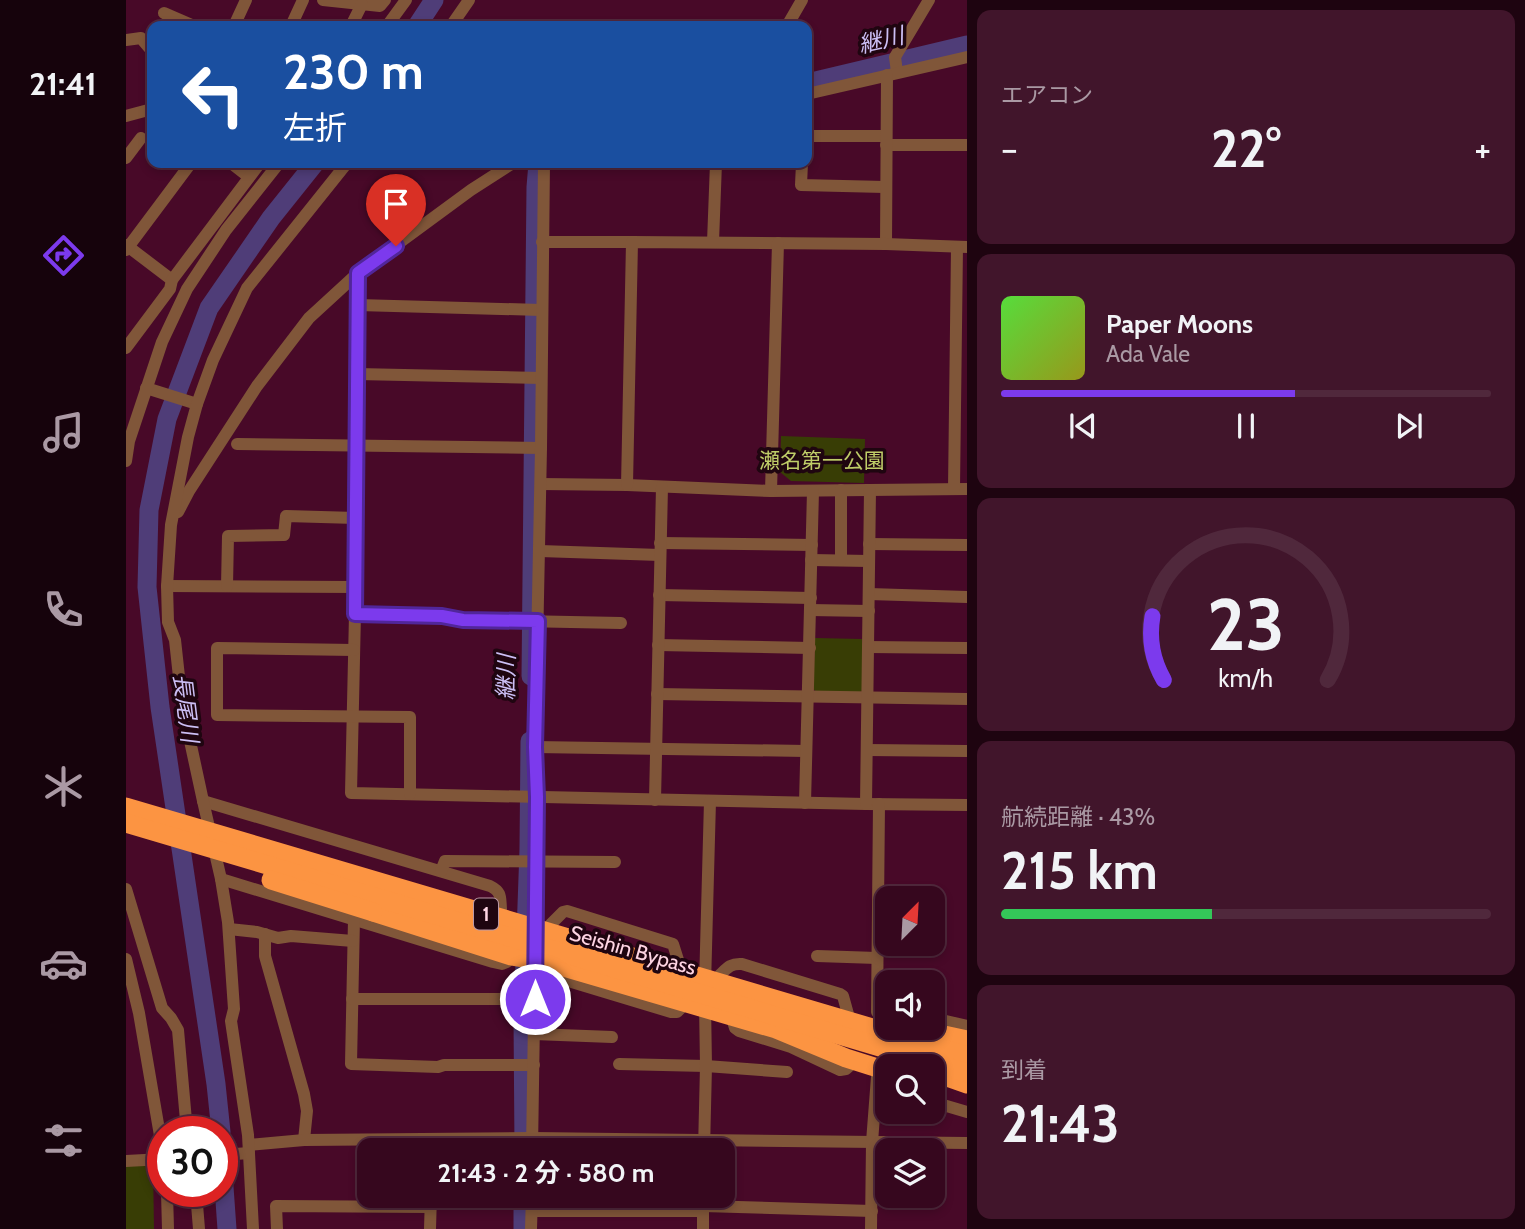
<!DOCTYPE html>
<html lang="ja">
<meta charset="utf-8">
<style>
body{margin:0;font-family:Cabin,"Noto Sans JP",sans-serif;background:#41152b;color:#f1f3f6;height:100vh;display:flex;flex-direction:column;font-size:26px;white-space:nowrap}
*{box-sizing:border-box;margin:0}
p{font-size:23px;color:#aa99a4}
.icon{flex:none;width:38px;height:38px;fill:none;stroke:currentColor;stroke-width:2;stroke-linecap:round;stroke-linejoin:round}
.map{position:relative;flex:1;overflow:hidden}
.panel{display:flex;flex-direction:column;gap:10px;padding:10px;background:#1e0410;width:558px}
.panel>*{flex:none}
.guide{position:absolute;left:21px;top:21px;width:665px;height:147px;border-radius:14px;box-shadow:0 4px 10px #0003,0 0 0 2px #50283c;background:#1a4fa0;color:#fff;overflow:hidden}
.needle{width:46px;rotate:24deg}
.tools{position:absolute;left:749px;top:886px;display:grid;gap:14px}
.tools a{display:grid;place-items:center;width:70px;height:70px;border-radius:14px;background:#36071e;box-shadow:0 4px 10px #0003,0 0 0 2px #50283c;font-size:35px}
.speed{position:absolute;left:21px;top:1116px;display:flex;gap:14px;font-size:35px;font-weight:700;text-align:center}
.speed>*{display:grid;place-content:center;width:91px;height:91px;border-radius:50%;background:#36071e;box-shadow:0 4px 10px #0003,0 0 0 2px #50283c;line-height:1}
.speed .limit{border:10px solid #d22;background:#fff;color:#111}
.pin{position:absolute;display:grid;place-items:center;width:60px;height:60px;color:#fff;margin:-72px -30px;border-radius:50% 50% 50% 0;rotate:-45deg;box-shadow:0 0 7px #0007}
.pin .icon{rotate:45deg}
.me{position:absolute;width:77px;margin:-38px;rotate:0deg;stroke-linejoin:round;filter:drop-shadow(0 0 5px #0008)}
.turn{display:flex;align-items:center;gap:24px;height:147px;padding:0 21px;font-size:32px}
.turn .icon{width:91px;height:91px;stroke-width:2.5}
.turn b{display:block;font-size:49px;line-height:60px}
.big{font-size:52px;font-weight:700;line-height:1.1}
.panel .widget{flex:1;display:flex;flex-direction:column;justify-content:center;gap:10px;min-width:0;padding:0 24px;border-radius:14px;background:#41152b}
.panel .dial{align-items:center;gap:0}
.dial svg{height:182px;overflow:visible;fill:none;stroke:#50283c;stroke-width:7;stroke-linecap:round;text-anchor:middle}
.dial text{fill:#f1f3f6;stroke:none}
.song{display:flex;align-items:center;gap:21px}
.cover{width:84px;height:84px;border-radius:10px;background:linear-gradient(135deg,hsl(110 70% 55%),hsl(60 70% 35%))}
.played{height:7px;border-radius:4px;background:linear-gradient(90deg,#7c3aed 60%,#50283c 60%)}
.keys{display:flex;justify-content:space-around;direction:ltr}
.heat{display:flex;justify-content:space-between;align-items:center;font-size:38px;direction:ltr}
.charge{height:10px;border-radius:5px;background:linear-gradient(90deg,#34c759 43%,#50283c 0)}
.trip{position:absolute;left:231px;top:1138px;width:378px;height:70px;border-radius:14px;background:#36071e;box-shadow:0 4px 10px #0003,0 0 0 2px #50283c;font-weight:700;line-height:70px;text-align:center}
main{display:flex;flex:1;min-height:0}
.tab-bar{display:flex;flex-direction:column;width:126px;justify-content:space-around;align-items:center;background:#16030c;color:#aa99a4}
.tab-bar .icon{width:49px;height:49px}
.tab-bar .selected{color:#7c3aed}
.tab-bar b{font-size:32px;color:#f1f3f6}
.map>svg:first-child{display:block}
</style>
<main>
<nav class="tab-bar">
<b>21:41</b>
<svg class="icon selected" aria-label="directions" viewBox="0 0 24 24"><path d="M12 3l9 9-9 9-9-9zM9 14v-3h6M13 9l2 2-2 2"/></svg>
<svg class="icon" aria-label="music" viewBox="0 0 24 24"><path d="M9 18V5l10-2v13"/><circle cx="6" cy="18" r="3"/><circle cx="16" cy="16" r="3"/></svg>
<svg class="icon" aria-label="phone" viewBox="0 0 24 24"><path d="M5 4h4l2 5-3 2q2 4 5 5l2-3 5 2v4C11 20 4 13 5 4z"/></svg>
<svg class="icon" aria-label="climate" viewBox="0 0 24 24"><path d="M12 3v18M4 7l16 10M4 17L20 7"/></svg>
<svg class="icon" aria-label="car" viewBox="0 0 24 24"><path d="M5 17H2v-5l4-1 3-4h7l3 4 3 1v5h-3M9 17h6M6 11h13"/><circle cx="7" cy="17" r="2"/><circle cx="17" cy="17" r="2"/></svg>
<svg class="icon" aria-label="filters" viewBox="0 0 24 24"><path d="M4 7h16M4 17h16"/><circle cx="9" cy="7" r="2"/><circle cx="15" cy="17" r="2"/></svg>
</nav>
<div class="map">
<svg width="841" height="1229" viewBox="0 0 841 1229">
<rect width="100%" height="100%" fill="#480928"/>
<g fill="#383d05">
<path d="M 655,436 L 739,439 L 738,483 L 665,481 L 654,472 Z"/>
<path d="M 689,638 L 736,639 L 737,690 L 733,693 L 692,693 L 687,689 Z"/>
<path d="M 27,1164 L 28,1229 L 0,1229 L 0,1166 Z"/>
</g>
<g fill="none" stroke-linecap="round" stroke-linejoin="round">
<g stroke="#4f3d78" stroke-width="19">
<path d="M 291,26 L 308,0"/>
<path d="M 681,83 L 841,45"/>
<path d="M 405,676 L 410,187 L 412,163"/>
<path d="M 95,1132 L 90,1084 L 34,707 L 21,587 L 23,510 L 41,419 L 83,308 L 145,218 L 189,163"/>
<path d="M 398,1150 L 397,1018 L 403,849 L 404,741"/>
<path d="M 96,1159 L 101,1229"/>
<path d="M 397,1229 L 397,1195"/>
</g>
<g stroke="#805639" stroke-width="12">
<path d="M 197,0 L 254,6 L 259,0"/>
<path d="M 38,13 L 68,26"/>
<path d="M 108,26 L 120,0"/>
<path d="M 165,26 L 177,0"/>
<path d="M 225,26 L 236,4"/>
<path d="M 261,26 L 280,0"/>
<path d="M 325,26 L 343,0"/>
<path d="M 661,26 L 676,0"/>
<path d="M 0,40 L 15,38 L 26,51"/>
<path d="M 771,72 L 769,57 L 803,0"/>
<path d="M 681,94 L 841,57"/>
<path d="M 0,116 L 26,109"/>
<path d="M 681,136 L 760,136"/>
<path d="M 760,145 L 841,145"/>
<path d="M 0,158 L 15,138"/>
<path d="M 105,163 L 123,177"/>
<path d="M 676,163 L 675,185 L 759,187"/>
<path d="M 416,242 L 506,242"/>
<path d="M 587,242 L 590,163"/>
<path d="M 760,244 L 761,75"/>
<path d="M 0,245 L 46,280"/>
<path d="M 0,250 L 65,163"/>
<path d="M 232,273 L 229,614 L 225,793 L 740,804 L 841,805"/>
<path d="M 232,305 L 415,310"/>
<path d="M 0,348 L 44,289 L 46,280 L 134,163"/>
<path d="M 231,374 L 415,378"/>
<path d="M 20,388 L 71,404"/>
<path d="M 111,444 L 415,448"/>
<path d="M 0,461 L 3,441 L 36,342 L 61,289 L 100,230 L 153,163"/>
<path d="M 415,484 L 501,485 L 645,491 L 841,489"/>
<path d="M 501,485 L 506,242 L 760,244 L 841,247"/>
<path d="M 828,489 L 831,247"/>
<path d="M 645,491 L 652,243"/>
<path d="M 52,512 L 63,491 L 131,386 L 183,318 L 232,273 L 345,190 L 387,163"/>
<path d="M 534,543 L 686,545"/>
<path d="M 743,544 L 841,545"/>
<path d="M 414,551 L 534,555"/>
<path d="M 685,560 L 743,561"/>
<path d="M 715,560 L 715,490"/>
<path d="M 41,586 L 229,587"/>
<path d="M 101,586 L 102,536 L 158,535 L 160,516 L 230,518"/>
<path d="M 743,594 L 841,597"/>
<path d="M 533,595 L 685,598"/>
<path d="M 684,610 L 743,611"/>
<path d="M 229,614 L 316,616 L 337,620 L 495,623"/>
<path d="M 532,645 L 684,648"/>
<path d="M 742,647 L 841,648"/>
<path d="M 228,650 L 91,648 L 91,715 L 284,717 L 284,794"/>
<path d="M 531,694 L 841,699"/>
<path d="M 409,747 L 680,751"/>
<path d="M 741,750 L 841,751"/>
<path d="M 529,800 L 536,487"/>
<path d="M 77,801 L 364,886 C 376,892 374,897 375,909"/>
<path d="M 679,803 L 687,491"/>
<path d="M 740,804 L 744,490"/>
<path d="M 315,871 L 319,861 L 489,862"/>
<path d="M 95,879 L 367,962 L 376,964 L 381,962 L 385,956"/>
<path d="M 0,889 L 36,1008 L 45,1018 L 52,1030 L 61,1132"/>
<path d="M 228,919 L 225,1064 L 312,1067 L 318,1065 L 408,1065"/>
<path d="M 425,924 L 437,912 L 441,911 L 547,944 L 553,963"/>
<path d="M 103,929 L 131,932 L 152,938 L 165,936 L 227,941"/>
<path d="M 409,932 L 411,797 L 409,747 L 415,448 L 418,163"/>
<path d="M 139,934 L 139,956 L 178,1094 L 181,1111 L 178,1140"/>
<path d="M 691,956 L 751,958"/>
<path d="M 0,959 L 13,1013 L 37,1153"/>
<path d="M 434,966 L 439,980 L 545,1012 L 551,1012 L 561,1002"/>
<path d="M 594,975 C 601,968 605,963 616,964 L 714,994 L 717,996 L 722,1014"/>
<path d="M 579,985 L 584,801"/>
<path d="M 226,999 L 409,999"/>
<path d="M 751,1012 L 753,804"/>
<path d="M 605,1015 L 609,1028 L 613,1031 L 665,1047 L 714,1070 L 720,1069 L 729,1061"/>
<path d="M 807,1018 L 841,1026"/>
<path d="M 408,1034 L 486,1037"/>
<path d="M 493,1064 L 580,1066 L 661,1072"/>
<path d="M 807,1102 L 841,1112"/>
<path d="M 123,1145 L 178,1140 L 406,1138 L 841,1143"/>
<path d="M 406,1150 L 409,954"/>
<path d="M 578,1150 L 580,1066 L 579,1003"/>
<path d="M 96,1155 L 123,1153"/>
<path d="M 0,1161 L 37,1159"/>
<path d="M 41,1192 L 42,1229"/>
<path d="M 70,1192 L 73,1229"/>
<path d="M 577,1206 L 746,1211"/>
<path d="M 406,1211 L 577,1211"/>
<path d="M 127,1229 L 122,1135 L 105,1021 L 108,1009 L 102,922 L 95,879 L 77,801 L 61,727 L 54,686 L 49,640 L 42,622 L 41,586 L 45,525 L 62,437 L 71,404 L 87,360 L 121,288 L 221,163"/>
<path d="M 151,1229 L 150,1206 L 305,1207"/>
<path d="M 304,1229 L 305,1195"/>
<path d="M 405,1229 L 406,1195"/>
<path d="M 577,1229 L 577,1195"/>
<path d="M 745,1229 L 746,1142 L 752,1064"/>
</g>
<g stroke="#fc9442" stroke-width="19">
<path d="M 247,912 L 385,956 L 420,962 L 650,1029 L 720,1058 L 761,1071"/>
<path d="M 781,1027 L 841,1040"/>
<path d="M 807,1072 L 841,1084"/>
</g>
<g stroke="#fc9442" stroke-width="19">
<path d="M 0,807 L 841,1056"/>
<path d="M 0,823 L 841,1073"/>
<path d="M 145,880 L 247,912"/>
</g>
</g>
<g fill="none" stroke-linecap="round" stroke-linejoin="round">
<defs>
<path id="route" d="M 270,246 L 232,273 L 229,614 L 316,616 L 337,620 L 412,621 L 409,747 L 411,797 L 409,999"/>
</defs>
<use href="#route" stroke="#51269a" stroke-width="18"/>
<use href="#route" stroke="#7c3aed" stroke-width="12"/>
</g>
<g text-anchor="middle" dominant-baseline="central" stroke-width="7" stroke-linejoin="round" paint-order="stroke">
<rect fill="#1f0510" stroke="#bb97a4" stroke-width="2" x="348" y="898.5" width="24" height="31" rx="5"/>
<g font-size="19" font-weight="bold" fill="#fed5e3">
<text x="360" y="914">1</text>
</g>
<g font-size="21" fill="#bfcd68" stroke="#1f0510">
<text x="696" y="460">瀬名第一公園</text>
</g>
<g font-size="21" fill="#fed5e3" stroke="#1f0510">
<text transform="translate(507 950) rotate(16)">Seishin Bypass</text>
</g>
<g font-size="23" font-style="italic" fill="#ccbff5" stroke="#1f0510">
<text transform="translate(755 40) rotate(-13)">継川</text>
<text transform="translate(380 677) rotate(-89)">継川</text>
<text transform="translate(60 708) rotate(83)">長尾川</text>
</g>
</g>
</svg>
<div class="tools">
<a><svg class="needle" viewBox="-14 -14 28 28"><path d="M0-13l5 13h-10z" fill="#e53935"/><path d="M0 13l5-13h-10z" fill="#aa99a4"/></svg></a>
<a><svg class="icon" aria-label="sound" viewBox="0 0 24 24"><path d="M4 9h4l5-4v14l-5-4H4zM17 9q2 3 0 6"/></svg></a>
<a><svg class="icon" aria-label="search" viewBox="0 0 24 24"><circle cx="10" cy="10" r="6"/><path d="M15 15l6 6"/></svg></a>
<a><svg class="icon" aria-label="layers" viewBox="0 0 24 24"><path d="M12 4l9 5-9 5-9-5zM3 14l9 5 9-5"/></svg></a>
</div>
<div class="speed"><div class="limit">30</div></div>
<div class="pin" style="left:270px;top:246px;background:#d93025"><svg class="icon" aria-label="arrive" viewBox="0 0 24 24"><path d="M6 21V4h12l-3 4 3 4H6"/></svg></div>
<svg class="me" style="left:409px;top:999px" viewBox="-20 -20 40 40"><circle r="17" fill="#7c3aed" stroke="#fff" stroke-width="3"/><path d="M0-11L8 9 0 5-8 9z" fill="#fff"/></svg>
<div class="trip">21:43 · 2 分 · 580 m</div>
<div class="guide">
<div class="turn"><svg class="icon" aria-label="left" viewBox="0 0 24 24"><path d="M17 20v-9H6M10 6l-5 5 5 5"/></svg><div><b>230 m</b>左折</div></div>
</div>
</div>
<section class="panel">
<div class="widget"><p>エアコン</p>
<div class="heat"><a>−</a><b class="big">22°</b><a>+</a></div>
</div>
<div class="widget">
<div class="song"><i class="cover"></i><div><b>Paper Moons</b><p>Ada Vale</p></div></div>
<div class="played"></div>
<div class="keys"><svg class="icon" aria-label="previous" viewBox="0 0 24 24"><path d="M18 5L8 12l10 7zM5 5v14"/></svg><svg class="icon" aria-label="pause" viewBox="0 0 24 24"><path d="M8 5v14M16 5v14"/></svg><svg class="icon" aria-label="next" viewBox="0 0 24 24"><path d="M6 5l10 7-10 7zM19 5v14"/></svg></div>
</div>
<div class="widget dial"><svg viewBox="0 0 100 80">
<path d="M14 69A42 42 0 1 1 86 69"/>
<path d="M14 69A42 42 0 0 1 9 41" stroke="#7c3aed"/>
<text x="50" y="56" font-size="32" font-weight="700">23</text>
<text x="50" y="72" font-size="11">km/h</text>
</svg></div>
<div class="widget"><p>航続距離 · 43%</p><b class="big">215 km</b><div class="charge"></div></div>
<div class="widget"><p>到着</p><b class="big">21:43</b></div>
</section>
</main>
